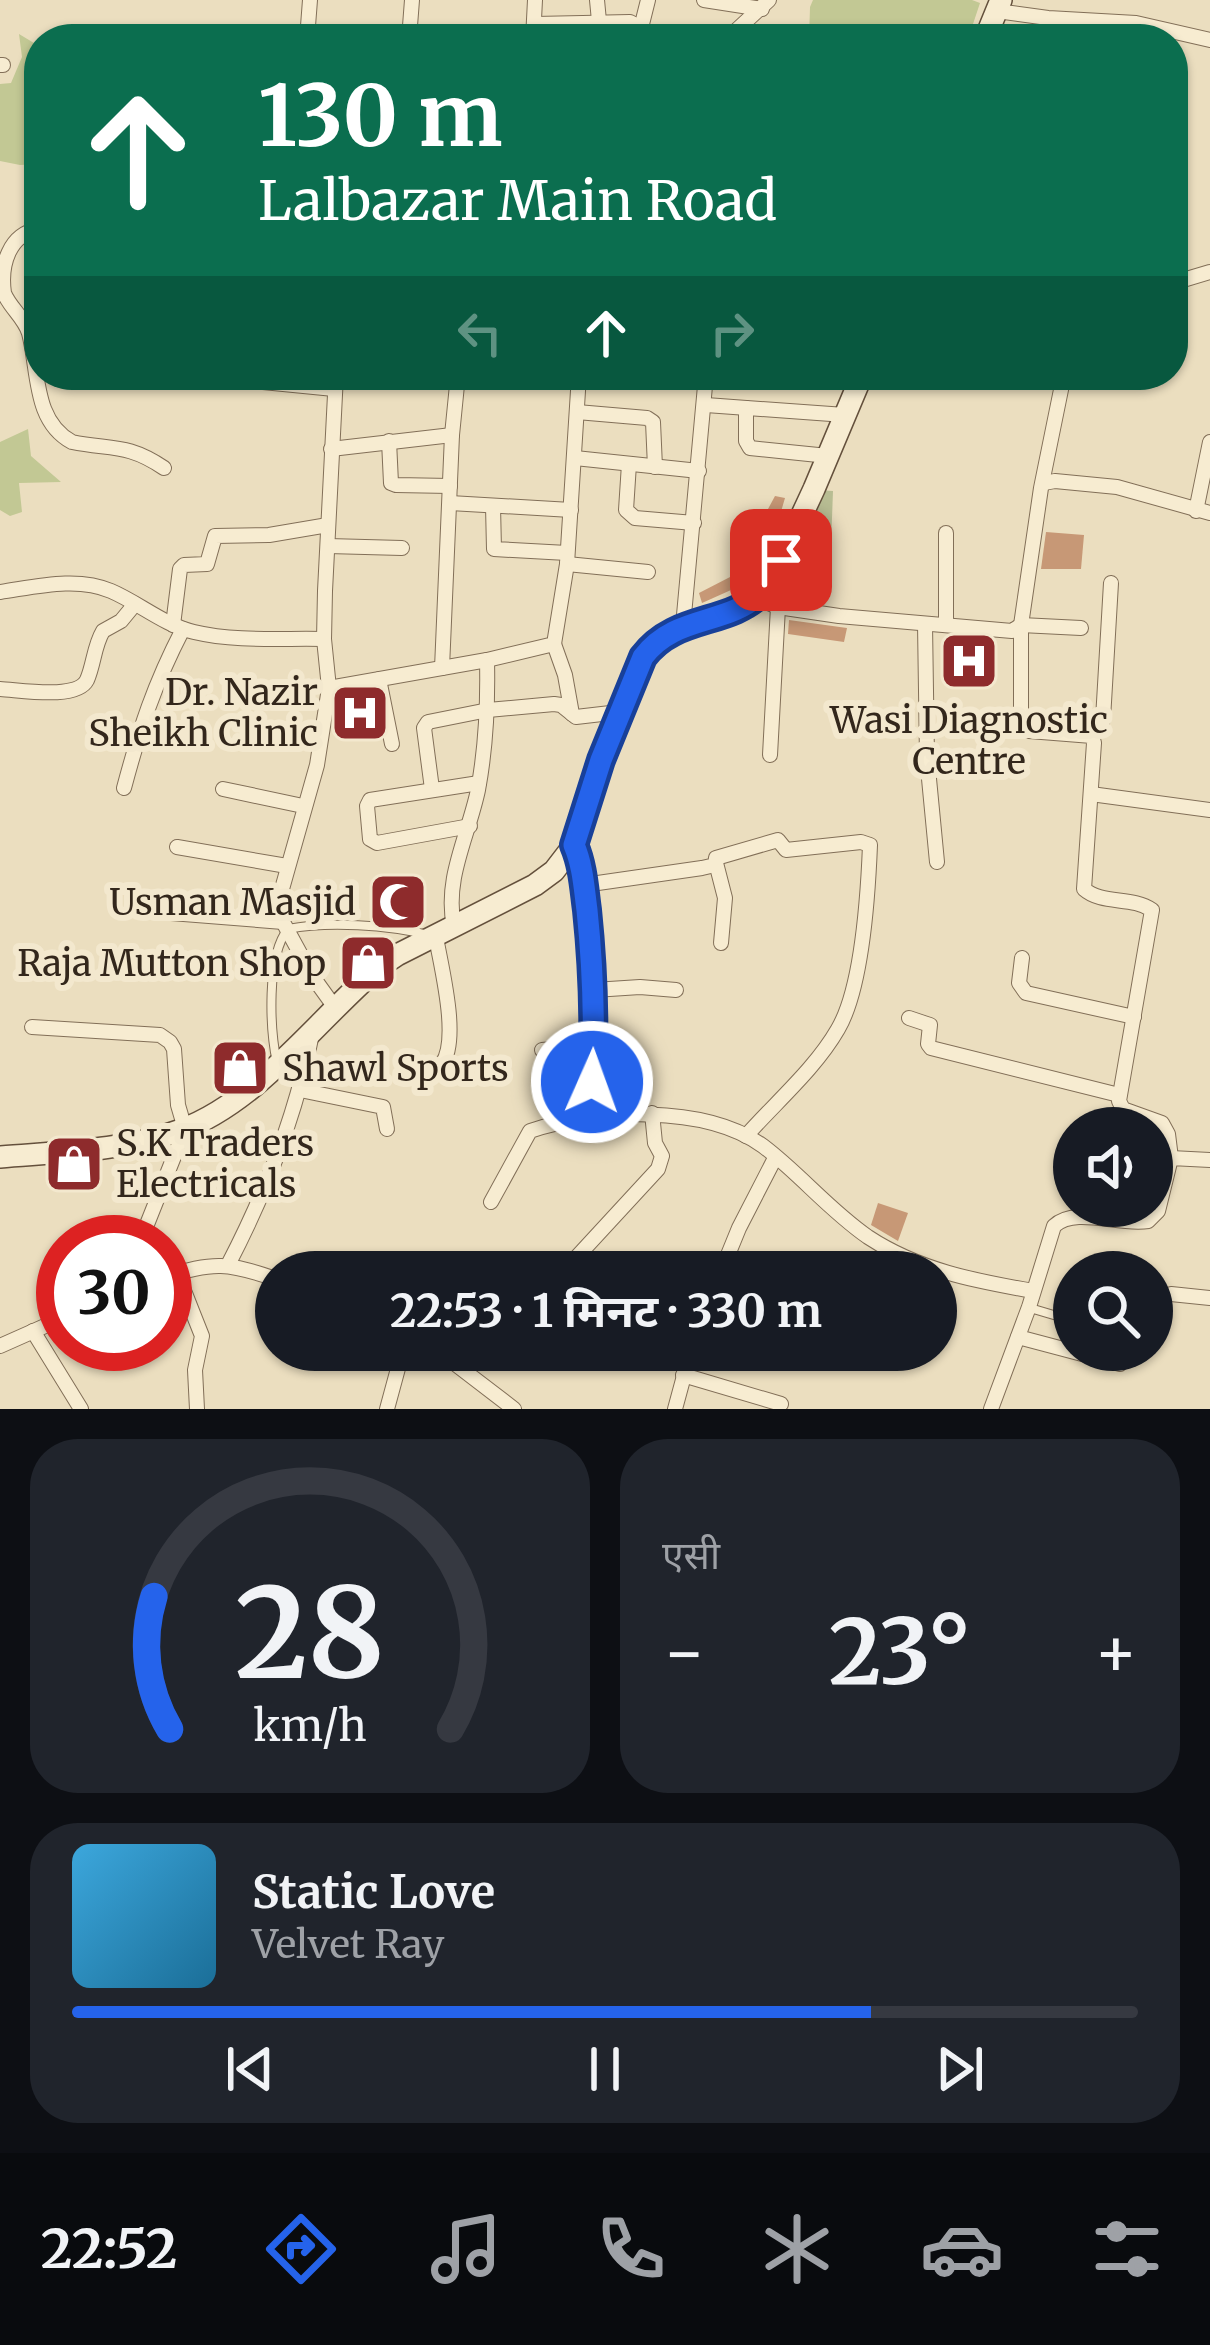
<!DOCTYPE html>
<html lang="hi">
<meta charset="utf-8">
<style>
body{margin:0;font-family:Merriweather,"Noto Sans Devanagari",serif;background:#20242c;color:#f1f3f6;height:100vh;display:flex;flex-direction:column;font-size:45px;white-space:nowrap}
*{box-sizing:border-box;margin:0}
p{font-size:39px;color:#9ea1a6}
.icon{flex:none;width:66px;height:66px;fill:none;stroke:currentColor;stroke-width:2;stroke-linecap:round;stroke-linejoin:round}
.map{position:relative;height:1409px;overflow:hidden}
.details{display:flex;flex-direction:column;gap:30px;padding:30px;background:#0d0f14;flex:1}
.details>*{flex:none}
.top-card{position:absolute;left:24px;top:24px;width:1164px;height:366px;border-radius:48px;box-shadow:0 3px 9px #0004;background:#0b6e4f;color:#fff;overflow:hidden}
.tools{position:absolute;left:1053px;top:1107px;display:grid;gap:24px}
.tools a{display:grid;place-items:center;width:120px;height:120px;border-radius:50%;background:#171b24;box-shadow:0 3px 9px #0004;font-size:60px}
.speed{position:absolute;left:36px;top:1215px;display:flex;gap:24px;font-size:60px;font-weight:700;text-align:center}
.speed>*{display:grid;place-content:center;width:156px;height:156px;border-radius:50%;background:#171b24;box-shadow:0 3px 9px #0004;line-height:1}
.speed .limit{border:18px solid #d22;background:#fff;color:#111}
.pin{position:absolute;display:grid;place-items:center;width:102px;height:102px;color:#fff;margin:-51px;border-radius:24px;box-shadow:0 6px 18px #0006}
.me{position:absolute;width:132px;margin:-66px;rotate:2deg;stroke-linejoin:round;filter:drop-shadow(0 0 9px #0008)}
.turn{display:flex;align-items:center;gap:42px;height:252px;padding:0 36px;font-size:54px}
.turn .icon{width:156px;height:156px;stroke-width:2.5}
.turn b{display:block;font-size:84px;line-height:102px}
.lanes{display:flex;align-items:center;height:114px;padding:0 36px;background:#0003;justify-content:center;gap:60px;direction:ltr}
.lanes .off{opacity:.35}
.big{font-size:90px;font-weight:700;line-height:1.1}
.details .card{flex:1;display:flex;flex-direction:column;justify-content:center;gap:18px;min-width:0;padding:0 42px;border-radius:48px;background:#20242c}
.details .dial{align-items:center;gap:0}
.dial svg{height:312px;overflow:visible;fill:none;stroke:#363941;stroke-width:7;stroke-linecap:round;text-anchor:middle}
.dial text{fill:#f1f3f6;stroke:none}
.song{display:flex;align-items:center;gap:36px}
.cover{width:144px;height:144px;border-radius:18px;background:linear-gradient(135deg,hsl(200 70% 55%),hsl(200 70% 35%))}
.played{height:12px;border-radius:6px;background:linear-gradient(90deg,#2563eb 75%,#363941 75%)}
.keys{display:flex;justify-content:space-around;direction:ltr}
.heat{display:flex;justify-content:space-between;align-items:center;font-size:66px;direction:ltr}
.details .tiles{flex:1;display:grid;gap:30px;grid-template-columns:1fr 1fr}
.card:last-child{grid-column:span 2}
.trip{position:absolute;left:255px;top:1251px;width:702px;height:120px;border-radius:60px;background:#171b24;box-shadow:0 3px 9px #0004;font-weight:700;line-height:120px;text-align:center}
.menu{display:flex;height:192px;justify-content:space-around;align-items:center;background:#090b0e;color:#9ea1a6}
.menu .icon{width:84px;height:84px}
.menu .on{color:#2563eb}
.menu b{font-size:54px;color:#f1f3f6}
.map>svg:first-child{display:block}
</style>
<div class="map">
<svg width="1210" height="1409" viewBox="0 0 1210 1409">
<rect width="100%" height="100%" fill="#ebdebf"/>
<g fill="#c2c894">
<path d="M 813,0 L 972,0 L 980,3 L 968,39 L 809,39 L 810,7 Z"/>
<path d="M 19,34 L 39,46 L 39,164 L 20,165 L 0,161 L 0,84 L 11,83 L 22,57 Z"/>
<path d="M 28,429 L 31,456 L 61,482 L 19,483 L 22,512 L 10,516 L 0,510 L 0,442 Z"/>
</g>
<path fill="#b8bd93" d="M 817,490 L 833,491 L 829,598 L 768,594 Z"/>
<g fill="#c79876">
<path d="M 775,496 L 785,498 L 780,515 L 752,570 L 740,586 L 702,603 L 699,593 L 732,576 Z"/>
<path d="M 1046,532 L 1084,535 L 1081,569 L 1041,569 Z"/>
<path d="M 789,620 L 847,628 L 844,642 L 788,634 Z"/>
<path d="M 955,650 L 984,653 L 981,679 L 952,675 Z"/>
<path d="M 370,692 L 379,737 L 353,740 L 349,706 L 359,705 L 357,694 Z"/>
<path d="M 385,887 L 418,892 L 410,919 L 378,911 Z"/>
<path d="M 878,1203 L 908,1213 L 898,1241 L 871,1225 Z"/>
</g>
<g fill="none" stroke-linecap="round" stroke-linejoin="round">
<defs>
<g id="service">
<path d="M 277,1063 C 270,1030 266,956 288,929 C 328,921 388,925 428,935"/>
<path d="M 1030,1308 L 1074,1321"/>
</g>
<g id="minor">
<path d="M 597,0 L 599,21"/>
<path d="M 704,0 L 762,9"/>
<path d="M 997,11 L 1048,18 L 1136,23 L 1210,40"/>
<path d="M 535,24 L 630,22 L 641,28 L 651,39"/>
<path d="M 641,28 L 648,0"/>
<path d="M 307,39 L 310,0"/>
<path d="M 409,39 L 412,0"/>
<path d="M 533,39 L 535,0"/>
<path d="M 727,39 L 769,0"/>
<path d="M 0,65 L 3,65"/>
<path d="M 39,229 C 9,234 0,265 4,293 C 10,308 24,317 29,333 C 39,371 33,421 72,442 C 111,450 127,443 164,468"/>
<path d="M 1173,283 L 1210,272"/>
<path d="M 685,375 L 706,377"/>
<path d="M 1064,375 L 1041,488 L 1021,625 L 1021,715 L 1024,727 L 1029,731 L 1092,736 L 1094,743 L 1084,889 C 1102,905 1132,896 1152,910 L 1119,1101 L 1123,1109 L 1162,1123 L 1168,1134 L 1171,1158"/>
<path d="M 263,382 L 334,389"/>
<path d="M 706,405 L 845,415"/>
<path d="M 746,408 L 746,441 L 750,448 L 828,456"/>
<path d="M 577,412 L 647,418 L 653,422 L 655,467"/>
<path d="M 389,441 L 391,483 L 396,485 L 450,486"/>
<path d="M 331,449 L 452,435"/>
<path d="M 575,458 L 699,471"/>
<path d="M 629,464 L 626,510 L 635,518 L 694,523"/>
<path d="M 1044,483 L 1055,481 L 1117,487 L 1210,513"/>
<path d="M 450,503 L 571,510"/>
<path d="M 493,506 L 494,549 L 567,553"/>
<path d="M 1196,511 L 1210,442"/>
<path d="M 328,546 L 402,548"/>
<path d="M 567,564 L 648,572"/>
<path d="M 0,592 C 35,587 77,576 111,591 C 139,603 164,625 194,632 C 236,642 282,638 324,639"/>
<path d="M 756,598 L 778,607 L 839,616 L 1012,631 L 1021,625 L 1081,628"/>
<path d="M 925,624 L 927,758 L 937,862"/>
<path d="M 173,625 L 180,569 L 184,565 L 207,564 L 215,536 L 269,535 L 328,525"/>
<path d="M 946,625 L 946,533"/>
<path d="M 683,626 L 706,375"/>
<path d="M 554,644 L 565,675 L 572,714"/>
<path d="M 442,668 L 452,435 L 458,375"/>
<path d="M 379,679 L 392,744"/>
<path d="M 329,688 L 487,660 L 554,644 L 567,564 L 579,375"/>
<path d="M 0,689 C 21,690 77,700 87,680 C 94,664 94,646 103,631 L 121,621 L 135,604"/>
<path d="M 1092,736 L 1101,726 L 1103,719 L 1111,583"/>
<path d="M 770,755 L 778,607"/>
<path d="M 124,788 C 140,728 154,685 183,629"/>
<path d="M 223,789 L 303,806"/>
<path d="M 432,789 L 424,728 L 428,722 L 488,710 L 554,704 L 561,705 L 576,717 L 619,712"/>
<path d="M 1091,794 L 1210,810"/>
<path d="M 470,826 L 377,843 L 370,839 L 367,806 L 370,800 L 479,783"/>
<path d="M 574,845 C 583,866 584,888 587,910 C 595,980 594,1049 590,1119"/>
<path d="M 177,847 L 287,866"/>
<path d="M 716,863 L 725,898 L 721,943"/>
<path d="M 584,885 L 702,868 L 715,865 L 716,858 L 778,840 L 786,850 L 861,842 L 870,845 C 868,895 862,988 838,1029 C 815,1069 776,1102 746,1136"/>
<path d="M 171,913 L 283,922"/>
<path d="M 454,926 C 444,879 468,837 478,790 C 486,747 488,704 487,660"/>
<path d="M 1022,958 L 1019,983 L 1026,993 L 1134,1017"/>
<path d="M 594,990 L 640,987 L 676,990"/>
<path d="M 336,1009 L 313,977 L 283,922 L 280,896 L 317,765 L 329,688 L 324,639 L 325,591 L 336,375"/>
<path d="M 909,1018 L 930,1025 L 928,1044 L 931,1048 L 1119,1095"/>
<path d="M 32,1027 L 160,1035 L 170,1042 L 174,1049 L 178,1105 L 185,1129 L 140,1242"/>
<path d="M 542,1050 L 594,1045"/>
<path d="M 419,1066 L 442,1064 C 460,1039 441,967 436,937"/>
<path d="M 300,1090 L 383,1107 L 387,1129"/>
<path d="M 491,1202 L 530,1131 C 594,1109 705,1104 763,1146 C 800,1174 829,1210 868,1237 C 918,1270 975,1281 1033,1291"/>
<path d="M 228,1265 C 266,1192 296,1115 312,1034"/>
<path d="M 563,1272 L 658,1169 L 662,1156 L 655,1143 L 652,1113"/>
<path d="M 721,1272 L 739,1228 L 775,1158"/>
<path d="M 177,1273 L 202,1336 L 195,1370 L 197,1409"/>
<path d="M 165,1277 C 213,1261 229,1263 276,1279"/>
<path d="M 1171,1294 L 1210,1298"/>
<path d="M 33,1331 L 81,1409"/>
<path d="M 1018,1337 L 1120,1364"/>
<path d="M 0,1346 L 63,1318"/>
<path d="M 437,1350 L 514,1409"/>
<path d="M 460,1367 L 475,1350"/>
<path d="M 683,1375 L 781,1404"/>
<path d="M 387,1409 L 403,1350"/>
<path d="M 675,1409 L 691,1350"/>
<path d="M 991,1409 L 1029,1307 L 1054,1226 C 1075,1206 1119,1226 1148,1221 L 1158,1211 L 1171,1158 L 1210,1160"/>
</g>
<g id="secondary">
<path d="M 985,39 L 1001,0"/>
<path d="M 0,1157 C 60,1152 125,1151 181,1130 C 258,1102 318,1019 379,967 L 397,955 L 535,885 L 554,871 L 574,845 L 601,761 L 643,657 L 657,640 L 669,633 L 746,604 L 764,591 L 774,575 L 814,489 L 862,375"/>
</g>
</defs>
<use href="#service" stroke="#826f58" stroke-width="10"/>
<use href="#minor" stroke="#826f58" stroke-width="16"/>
<use href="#secondary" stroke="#64503c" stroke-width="24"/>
<use href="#service" stroke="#f7ecd1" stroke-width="8"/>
<use href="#minor" stroke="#f7ecd1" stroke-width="14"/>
<use href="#secondary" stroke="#f7ecd1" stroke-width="21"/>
</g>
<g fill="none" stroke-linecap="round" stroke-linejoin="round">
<defs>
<path id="route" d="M 592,1082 C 595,1024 593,968 587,910 C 584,888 583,866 574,845 L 601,760 L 643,657 C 675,614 728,626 761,593 C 770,584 776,572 781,560"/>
</defs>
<use href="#route" stroke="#184099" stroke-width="30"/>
<use href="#route" stroke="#2563eb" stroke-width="21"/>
</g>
<defs>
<symbol id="hospital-square" viewBox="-11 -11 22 22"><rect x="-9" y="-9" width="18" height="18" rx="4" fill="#8e2b2c" stroke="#f3e8ce"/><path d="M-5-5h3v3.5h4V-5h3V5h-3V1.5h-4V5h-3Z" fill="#fff"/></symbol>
<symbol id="mosque-square" viewBox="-11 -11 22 22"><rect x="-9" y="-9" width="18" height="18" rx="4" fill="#8e2b2c" stroke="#f3e8ce"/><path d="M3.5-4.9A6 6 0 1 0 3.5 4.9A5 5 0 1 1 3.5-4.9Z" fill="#fff"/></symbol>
<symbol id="shop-square" viewBox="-11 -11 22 22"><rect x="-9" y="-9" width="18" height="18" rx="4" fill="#8e2b2c" stroke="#f3e8ce"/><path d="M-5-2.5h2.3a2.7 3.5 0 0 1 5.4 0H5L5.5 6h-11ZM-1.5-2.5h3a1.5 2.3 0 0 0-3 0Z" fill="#fff"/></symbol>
</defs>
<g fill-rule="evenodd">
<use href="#hospital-square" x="936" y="628" width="66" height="66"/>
<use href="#hospital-square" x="327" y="680" width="66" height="66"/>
<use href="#mosque-square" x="365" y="869" width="66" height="66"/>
<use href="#shop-square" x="335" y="930" width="66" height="66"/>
<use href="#shop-square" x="207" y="1035" width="66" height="66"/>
<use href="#shop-square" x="41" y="1131" width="66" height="66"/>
</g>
<g text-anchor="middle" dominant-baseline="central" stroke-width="12" stroke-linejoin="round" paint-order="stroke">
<g font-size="36" fill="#33271c" stroke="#f3e8ce" text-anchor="end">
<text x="318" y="692">Dr. Nazir<tspan x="318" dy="41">Sheikh Clinic</tspan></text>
<text x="969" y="720" text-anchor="middle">Wasi Diagnostic<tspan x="969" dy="41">Centre</tspan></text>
<text x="356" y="902">Usman Masjid</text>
<text x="326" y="963">Raja Mutton Shop</text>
<text x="282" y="1068" text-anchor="start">Shawl Sports</text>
<text x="116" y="1143" text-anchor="start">S.K Traders<tspan x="116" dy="41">Electricals</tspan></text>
</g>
</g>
</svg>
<div class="tools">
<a><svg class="icon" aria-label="sound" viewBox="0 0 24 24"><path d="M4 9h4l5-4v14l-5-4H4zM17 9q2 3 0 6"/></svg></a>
<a><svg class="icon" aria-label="search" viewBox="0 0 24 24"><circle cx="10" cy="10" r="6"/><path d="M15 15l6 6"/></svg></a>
</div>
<div class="speed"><div class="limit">30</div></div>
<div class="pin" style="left:781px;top:560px;background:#d93025"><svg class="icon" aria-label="arrive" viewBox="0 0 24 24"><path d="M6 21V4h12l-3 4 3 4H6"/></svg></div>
<svg class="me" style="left:592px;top:1082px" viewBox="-20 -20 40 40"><circle r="17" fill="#2563eb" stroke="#fff" stroke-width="3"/><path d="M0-11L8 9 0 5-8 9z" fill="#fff"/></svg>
<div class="trip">22:53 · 1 मिनट · 330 m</div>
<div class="top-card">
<div class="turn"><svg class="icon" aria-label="ahead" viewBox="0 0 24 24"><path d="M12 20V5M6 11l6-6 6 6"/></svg><div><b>130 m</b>Lalbazar Main Road</div></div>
<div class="lanes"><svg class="icon off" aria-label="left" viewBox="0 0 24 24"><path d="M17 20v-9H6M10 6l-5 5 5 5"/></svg><svg class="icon" aria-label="ahead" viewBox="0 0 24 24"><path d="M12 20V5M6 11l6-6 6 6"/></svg><svg class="icon off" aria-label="right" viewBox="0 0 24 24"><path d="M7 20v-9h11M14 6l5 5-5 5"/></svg></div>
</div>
</div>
<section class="details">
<div class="tiles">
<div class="card dial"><svg viewBox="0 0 100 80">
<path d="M14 69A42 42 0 1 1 86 69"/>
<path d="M14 69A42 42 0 0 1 10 35" stroke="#2563eb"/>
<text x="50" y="56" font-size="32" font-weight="700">28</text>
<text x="50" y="72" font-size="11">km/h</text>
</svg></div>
<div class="card"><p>एसी</p>
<div class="heat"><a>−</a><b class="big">23°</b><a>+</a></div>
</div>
<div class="card">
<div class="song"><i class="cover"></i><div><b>Static Love</b><p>Velvet Ray</p></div></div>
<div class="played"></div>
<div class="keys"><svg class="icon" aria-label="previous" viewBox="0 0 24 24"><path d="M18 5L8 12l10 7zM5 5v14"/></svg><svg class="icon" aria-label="pause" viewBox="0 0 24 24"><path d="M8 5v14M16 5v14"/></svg><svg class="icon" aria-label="next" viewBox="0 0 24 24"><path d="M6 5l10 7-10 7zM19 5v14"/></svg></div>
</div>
</div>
</section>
<nav class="menu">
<b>22:52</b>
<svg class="icon on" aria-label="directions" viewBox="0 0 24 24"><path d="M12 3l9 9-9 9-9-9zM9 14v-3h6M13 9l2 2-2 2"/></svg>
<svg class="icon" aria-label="music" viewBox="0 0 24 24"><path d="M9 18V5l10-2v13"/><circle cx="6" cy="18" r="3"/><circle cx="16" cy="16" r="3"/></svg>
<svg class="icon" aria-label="phone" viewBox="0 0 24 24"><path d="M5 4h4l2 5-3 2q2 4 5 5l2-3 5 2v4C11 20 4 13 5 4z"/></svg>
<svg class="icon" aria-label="climate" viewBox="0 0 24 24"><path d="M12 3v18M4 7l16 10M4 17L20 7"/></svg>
<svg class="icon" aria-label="car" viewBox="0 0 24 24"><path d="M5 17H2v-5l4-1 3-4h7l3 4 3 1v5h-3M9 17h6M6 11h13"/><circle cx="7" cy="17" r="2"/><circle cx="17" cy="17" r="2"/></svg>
<svg class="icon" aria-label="filters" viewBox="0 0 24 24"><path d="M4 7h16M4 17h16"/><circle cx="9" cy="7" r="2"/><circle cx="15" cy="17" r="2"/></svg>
</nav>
